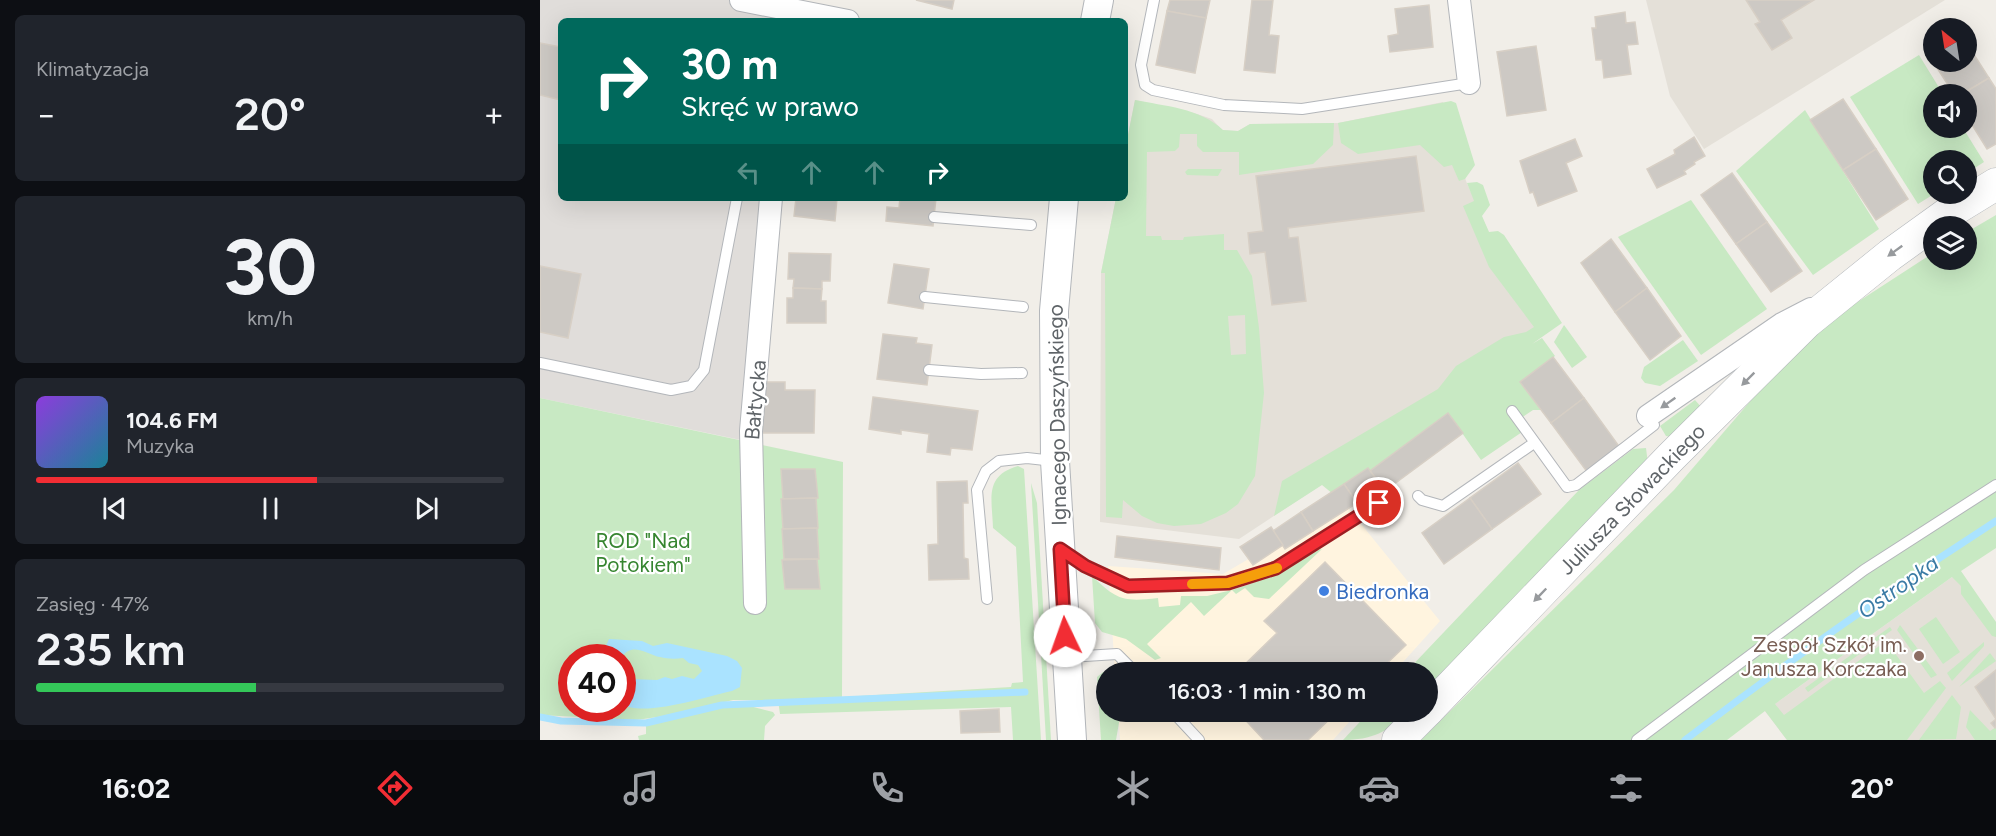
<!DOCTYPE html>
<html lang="pl">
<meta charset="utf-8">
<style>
body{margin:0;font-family:Figtree,sans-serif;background:#20242c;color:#f1f3f6;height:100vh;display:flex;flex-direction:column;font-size:22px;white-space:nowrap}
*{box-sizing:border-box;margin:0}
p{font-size:20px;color:#9ea1a6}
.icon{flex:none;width:33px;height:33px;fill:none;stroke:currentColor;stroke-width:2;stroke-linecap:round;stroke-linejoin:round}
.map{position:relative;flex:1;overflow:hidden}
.side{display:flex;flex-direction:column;gap:15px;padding:15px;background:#0d0f14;width:540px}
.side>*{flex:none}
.hud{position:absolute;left:18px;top:18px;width:570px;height:183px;border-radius:9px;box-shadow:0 6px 24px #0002;background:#00695c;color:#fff;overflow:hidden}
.needle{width:39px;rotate:330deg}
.buttons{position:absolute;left:1383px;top:18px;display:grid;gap:12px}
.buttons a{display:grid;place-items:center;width:54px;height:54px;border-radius:50%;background:#171b24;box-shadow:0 6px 24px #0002;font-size:30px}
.speed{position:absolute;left:18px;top:644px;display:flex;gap:12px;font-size:30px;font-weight:700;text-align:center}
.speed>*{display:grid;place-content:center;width:78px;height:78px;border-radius:50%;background:#171b24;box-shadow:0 6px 24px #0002;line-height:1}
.speed .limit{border:9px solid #d22;background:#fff;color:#111}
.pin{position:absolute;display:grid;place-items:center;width:51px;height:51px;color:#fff;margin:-26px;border:3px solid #fff;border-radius:50%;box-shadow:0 2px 6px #0007}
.me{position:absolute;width:66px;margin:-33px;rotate:357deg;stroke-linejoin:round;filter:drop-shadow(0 0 4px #0008)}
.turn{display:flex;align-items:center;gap:21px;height:126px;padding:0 24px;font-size:27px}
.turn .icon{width:78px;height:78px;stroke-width:2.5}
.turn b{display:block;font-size:42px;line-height:51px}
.lanes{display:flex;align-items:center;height:57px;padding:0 24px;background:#0003;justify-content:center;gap:30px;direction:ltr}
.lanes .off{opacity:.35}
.big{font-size:45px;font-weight:600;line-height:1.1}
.side .widget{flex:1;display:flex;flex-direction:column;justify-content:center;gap:9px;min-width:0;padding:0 21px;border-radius:9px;background:#20242c}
.side .dial{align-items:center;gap:0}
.dial b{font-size:78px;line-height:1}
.song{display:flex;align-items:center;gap:18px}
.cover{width:72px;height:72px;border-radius:9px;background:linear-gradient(135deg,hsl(270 70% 55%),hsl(190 70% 35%))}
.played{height:6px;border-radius:3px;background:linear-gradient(90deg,#f22d34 60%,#363941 60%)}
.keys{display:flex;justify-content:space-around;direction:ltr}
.heat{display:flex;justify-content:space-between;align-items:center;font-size:33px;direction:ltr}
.charge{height:9px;border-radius:4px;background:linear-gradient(90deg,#34c759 47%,#363941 0)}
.trip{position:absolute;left:556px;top:662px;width:342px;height:60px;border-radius:30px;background:#171b24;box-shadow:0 6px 24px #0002;font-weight:600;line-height:60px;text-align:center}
.dock{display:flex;height:96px;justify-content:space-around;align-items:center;background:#090b0e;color:#9ea1a6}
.dock .icon{width:42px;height:42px}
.dock .on{color:#f22d34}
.dock b{font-size:27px;color:#f1f3f6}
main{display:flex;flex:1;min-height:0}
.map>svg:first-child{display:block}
</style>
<main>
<section class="side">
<div class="widget"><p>Klimatyzacja</p>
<div class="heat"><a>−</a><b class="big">20°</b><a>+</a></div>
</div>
<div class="widget dial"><b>30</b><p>km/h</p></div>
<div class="widget">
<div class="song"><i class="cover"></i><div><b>104.6 FM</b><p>Muzyka</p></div></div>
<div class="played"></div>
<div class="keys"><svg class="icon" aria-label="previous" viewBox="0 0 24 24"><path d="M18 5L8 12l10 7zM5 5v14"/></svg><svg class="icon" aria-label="pause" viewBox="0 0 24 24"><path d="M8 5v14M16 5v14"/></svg><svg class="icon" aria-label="next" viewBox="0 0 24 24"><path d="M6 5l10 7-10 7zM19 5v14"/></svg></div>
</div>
<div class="widget"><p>Zasięg · 47%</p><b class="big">235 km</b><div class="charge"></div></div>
</section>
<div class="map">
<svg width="1456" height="740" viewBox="0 0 1456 740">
<rect width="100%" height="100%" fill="#f1eee8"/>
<g fill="#fff4df">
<path d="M 804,503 L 900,621 L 854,672 L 575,672 L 568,566 L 683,574 Z"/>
<path d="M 578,711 L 819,711 L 793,740 L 580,740 Z"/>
</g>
<path fill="#e0ddda" d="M 0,0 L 250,0 L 247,21 L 21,21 L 21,198 L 222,198 L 201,440 L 0,398 Z"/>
<g fill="#e4e0d8">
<path d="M 1106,0 L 1405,0 L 1164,149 L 1130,96 Z"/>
<path d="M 595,100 L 654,113 L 672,119 L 682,130 L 698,131 L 710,124 L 798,123 L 903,102 L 926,181 L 955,246 L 1012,329 L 939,381 L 699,539 L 560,522 L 561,273 L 576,198 L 585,198 L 585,150 Z"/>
<path d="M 1419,572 L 1456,629 L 1456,740 L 1247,740 L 1225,711 Z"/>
</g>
<g fill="#c8e9c3" fill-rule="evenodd">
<path d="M 1379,55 L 1403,94 L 1394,94 L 1394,128 L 1423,128 L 1444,162 L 1427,173 L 1426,160 L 1394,160 L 1394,194 L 1378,204 L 1310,97 Z"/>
<path d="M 595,100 C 624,106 660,108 683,130 L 698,131 L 710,124 L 794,123 L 793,145 L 773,164 L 699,175 L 699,152 L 663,152 L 657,146 L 657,134 L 640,134 L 639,147 L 635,151 L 607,152 L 606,236 L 621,236 L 622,240 L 643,240 L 644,237 L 684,234 L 684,250 L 697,250 L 712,276 L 719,328 L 724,393 L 715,476 L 698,504 L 686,513 L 661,524 L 634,526 L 617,523 L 602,516 L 583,500 L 582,518 L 566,517 L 565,273 L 561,273 L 576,198 L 585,198 L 585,150 ZM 705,315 L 706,354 L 691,355 L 688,316 Z"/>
<path d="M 911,101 L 916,103 L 935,165 L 925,179 L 919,181 L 912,165 L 904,167 L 880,145 L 818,154 L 801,143 L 798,123 Z"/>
<path d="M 1265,110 L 1339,229 L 1273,275 L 1196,171 Z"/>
<path d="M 648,169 L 682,169 L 678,176 L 647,175 L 645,172 Z"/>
<path d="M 937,182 L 943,185 L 950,205 L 942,216 L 949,232 L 958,231 L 964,235 L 1022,323 L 992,344 L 1002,338 L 1015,356 L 980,382 L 1001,410 L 993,410 L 978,420 L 985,430 L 941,460 L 908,413 L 830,471 L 837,479 L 804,503 L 782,485 L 734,516 L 742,481 L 898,389 L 916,366 L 964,337 L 986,332 L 994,327 L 949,267 L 923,206 L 934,201 L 927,183 Z"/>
<path d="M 1151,200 L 1227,309 L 1161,355 L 1078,237 Z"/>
<path d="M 1456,215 L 1456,548 L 1421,571 L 1456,622 L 1456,637 L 1452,636 L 1421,594 L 1421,586 L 1412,577 L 1235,704 L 1244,715 L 1346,641 L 1384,693 L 1400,681 L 1406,688 L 1367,740 L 1247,740 L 1225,711 L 1187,740 L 881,740 L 1134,490 L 1213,398 L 1293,318 L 1393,253 L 1394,260 L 1426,260 L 1427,232 Z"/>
<path d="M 1024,325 L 1047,357 L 1032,368 L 1014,342 Z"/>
<path d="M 1143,340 L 1158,361 L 1120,386 L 1105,383 L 1101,378 L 1104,367 Z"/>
<path d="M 0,398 L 303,462 L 302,697 L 471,687 L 472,683 L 483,682 L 476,547 L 453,528 C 452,498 444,476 478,466 L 484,469 L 501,740 L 473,740 L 471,707 L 240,714 L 238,700 L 193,700 L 132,715 L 96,720 L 0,715 ZM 32,657 L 82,657 L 82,708 L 32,708 Z"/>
<path d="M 1155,400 L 1162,408 L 1131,437 L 1126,436 L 1120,426 Z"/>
<path d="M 1106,448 L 1108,464 L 888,691 L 888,672 L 866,672 L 1039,490 L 1093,449 Z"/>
<path d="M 491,483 L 497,503 L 511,740 L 506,740 Z"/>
<path d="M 782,549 L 729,599 L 714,597 L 705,588 L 696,594 L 692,590 L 664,616 L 651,602 L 607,644 L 621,658 L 615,660 L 586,639 L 562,632 L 555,623 L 552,576 C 577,600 583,602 618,598 L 619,607 L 640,605 L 641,596 L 667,596 L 692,590 L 733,576 L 773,551 Z"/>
<path d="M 1396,617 L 1420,652 L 1403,664 L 1379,629 Z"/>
<path d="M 1360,625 L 1397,675 L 1391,678 L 1357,630 Z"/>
<path d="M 1350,627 L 1352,630 L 1268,692 L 1265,688 Z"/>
<path d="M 1444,642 L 1444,646 L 1412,681 L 1407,673 Z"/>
<path d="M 1450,653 L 1456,661 L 1419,687 Z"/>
<path d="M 563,672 L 572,672 L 567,672 L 567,711 L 581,711 L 576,740 L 561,740 L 557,677 Z"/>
<path d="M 1412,695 L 1421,707 L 1416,739 L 1379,740 Z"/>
<path d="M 202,704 L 233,712 L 235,715 L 225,726 L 224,740 L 99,740 L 98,736 L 106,734 L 106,723 L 174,707 Z"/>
<path d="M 1430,710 L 1450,731 L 1456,727 L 1456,740 L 1435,740 L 1426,727 Z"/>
<path d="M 830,711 L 868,711 C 848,732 832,740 803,740 Z"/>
</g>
<path fill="#aae3ff" d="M 69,639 L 102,641 L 113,646 L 127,643 L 187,656 L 197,661 L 202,668 L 200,687 L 192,691 C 169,696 101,718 83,704 L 83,658 L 90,679 L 117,680 L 125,677 L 132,679 L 142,676 L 154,679 L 162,671 L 158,665 L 149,663 L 143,658 C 136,659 127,659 120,657 C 108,655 92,641 82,657 L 66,657 L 65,648 Z"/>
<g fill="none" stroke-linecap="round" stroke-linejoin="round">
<g stroke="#aae3ff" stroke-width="7">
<path d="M 0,717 L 21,721 L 106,723 L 182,705 L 485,692"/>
<path d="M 1145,740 C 1246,663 1349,590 1456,521"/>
</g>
</g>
<g fill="#cdc9c4" stroke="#d7cfc5" stroke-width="1.5">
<path d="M 376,0 L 414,0 L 412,9 Z"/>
<path d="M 630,0 L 670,0 L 666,18 L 627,11 Z"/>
<path d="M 712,0 L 733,0 L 729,35 L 739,36 L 735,73 L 704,70 Z"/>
<path d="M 1206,0 L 1274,0 L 1241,20 L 1252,38 L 1232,50 L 1215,24 L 1220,22 Z"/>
<path d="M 889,5 L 893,47 L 850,52 L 848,36 L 858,34 L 855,9 Z"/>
<path d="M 627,11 L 666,18 L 655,73 L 616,65 Z"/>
<path d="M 1085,12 L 1086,23 L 1095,22 L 1098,44 L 1087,45 L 1091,74 L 1064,78 L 1062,60 L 1056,60 L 1052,28 L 1056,28 L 1055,17 Z"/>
<path d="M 1394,42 L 1394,62 L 1426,62 L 1426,42 L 1449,78 L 1422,94 L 1414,94 L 1384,48 Z"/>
<path d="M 0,43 L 21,47 L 21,100 L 0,95 Z"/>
<path d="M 996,46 L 1006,110 L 967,116 L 957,52 Z"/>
<path d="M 1449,78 L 1456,89 L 1456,144 L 1447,149 L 1426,115 L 1426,94 L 1422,94 Z"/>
<path d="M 1303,99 L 1336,149 L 1303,170 L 1270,120 Z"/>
<path d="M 1154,137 L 1165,156 L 1154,162 L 1155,164 L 1144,171 L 1146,174 L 1117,188 L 1107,169 L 1135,154 L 1134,150 Z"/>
<path d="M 1035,139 L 1042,156 L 1026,163 L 1037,191 L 998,206 L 993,192 L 990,193 L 980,161 Z"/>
<path d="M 1336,149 L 1368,199 L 1336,220 L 1303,170 Z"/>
<path d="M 876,156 L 884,211 L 748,228 L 749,238 L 758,237 L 766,301 L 732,305 L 725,252 L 710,254 L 708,233 L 723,231 L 716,176 Z"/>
<path d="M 1192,173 L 1227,222 L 1196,244 L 1161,195 Z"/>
<path d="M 256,198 L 297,198 L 295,221 L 254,216 Z"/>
<path d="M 360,198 L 396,198 L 393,226 L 346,221 L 347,207 L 359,208 Z"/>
<path d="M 1227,222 L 1262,271 L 1231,292 L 1196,244 Z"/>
<path d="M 1071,239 L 1107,288 L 1075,312 L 1041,263 Z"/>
<path d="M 249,253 L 291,254 L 290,281 L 282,281 L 282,289 L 253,288 L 254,279 L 248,279 Z"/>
<path d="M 354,264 L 389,269 L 383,309 L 348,303 Z"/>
<path d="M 0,266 L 41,274 L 28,338 L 0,332 Z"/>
<path d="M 253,288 L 282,289 L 281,301 L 286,301 L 286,323 L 247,323 L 247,298 L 253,298 Z"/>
<path d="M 1107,288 L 1141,336 L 1110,360 L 1075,312 Z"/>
<path d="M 343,334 L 377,338 L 376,343 L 392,345 L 387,385 L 337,379 Z"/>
<path d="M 1013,357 L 1044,398 L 1011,423 L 980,382 Z"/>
<path d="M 219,382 L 245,382 L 245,390 L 275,390 L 274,433 L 219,433 Z"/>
<path d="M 333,397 L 438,411 L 432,450 L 411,448 L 410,455 L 387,452 L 389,434 L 361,430 L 361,434 L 329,429 Z"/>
<path d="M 1044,398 L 1081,449 L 1048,473 L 1011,423 Z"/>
<path d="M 908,413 L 923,433 L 846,490 L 830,471 Z"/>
<path d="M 978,463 L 1001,494 L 952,529 L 930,498 Z"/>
<path d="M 828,468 L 842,487 L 817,503 L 804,484 Z"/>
<path d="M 241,469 L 275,469 L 278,498 L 243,499 Z"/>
<path d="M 427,481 L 428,503 L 423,503 L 424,558 L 428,559 L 429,579 L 389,580 L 388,545 L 398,544 L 397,482 Z"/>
<path d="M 804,484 L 817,503 L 773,531 L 761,512 Z"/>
<path d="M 276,498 L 278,528 L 243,529 L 241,499 Z"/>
<path d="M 930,498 L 952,529 L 904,564 L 882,533 Z"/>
<path d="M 761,512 L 773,531 L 745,549 L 733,531 Z"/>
<path d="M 731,527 L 743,545 L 713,565 L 700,547 Z"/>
<path d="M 277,528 L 279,559 L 244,559 L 242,529 Z"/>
<path d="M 577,536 L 681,548 L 679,570 L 575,557 Z"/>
<path d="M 277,559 L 280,589 L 245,589 L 242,560 Z"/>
<path d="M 785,562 L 866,645 L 838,672 L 697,672 L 737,633 L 724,621 Z"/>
<path d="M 1456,670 L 1456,727 L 1455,728 L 1451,723 L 1456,719 L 1435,687 Z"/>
<path d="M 459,709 L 460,732 L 421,733 L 420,711 Z"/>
<path d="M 697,711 L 798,711 L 768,740 L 724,740 Z"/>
</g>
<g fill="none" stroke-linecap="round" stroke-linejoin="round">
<defs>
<g id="service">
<path d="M 614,0 L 601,65 L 605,85 L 613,90 L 684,105 L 762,109 L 929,83"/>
<path d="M 394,217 L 491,225"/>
<path d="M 385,297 L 483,307"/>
<path d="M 0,363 L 131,390 L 151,386 L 164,370 L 197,198"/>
<path d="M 389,370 L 441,374 L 482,373"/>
<path d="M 972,411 L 1027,487 L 1036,485 L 1114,425"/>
<path d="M 878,496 L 882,500 L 903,506 L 994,443"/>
<path d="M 524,551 L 545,566 L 588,586 L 688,583 L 737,568 L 839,503"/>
<path d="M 447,599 L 437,490 L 446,471 L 459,461 L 487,458 L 514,461"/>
<path d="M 529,657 L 577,654 L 595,672"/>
<path d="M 632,711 L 659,740"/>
<path d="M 1097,740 L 1324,570 L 1456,485"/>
</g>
<g id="minor">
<path d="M 201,0 L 308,21"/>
<path d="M 919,0 L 929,83"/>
<path d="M 1108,416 L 1242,324 L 1271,309"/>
<path d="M 215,603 L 211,431 L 231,198"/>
</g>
<g id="tertiary">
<path d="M 555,21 L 559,0"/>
<path d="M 524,198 L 514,311 L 515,461 L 532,740"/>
</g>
<g id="secondary">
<path d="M 888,710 L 1131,457 L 1267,322 L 1350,255 L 1407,214 L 1456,184"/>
<path d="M 858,740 L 887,711"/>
</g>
</defs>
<use href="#service" stroke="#b3b6ba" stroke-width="12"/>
<use href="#minor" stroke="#b3b6ba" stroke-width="24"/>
<use href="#tertiary" stroke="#b3b6ba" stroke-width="30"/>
<use href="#secondary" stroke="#b4b8bc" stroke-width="33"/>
<use href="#service" stroke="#fff" stroke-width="10"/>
<use href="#minor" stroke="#fff" stroke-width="22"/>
<use href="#tertiary" stroke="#fff" stroke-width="28"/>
<use href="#secondary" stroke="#fff" stroke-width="32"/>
</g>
<defs><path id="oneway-solid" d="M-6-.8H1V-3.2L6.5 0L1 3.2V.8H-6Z" transform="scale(1.5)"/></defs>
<g fill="#979a9d">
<use href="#oneway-solid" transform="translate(1355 251) rotate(144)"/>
<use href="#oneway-solid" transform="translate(1208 379) rotate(135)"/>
<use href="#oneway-solid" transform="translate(1128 403) rotate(145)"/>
<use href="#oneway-solid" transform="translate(1000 595) rotate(134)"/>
</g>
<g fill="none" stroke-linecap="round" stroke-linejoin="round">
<defs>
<path id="route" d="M 525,636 L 520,549 L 545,566 L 588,586 L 688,583 L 736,568 L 839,503"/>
</defs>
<use href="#route" stroke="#9d1d22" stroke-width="15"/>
<use href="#route" stroke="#f22d34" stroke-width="10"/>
<path stroke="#f59e0b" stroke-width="10" d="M 652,584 L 688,583 L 737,568"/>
</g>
<circle fill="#3f7fe0" stroke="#fff" stroke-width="2" cx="784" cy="591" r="6"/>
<circle fill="#8d6e63" stroke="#fff" stroke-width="2" cx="1379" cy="656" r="6"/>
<g text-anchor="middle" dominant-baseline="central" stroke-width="4.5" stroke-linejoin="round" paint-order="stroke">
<g font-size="21" fill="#5f6468" stroke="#fff">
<text transform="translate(215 400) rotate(-85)">Bałtycka</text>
<text transform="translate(517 415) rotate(-91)">Ignacego Daszyńskiego</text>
<text transform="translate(1092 499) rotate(-46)">Juliusza Słowackiego</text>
</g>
<g font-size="21" fill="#368530" stroke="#fff">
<text x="103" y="540">ROD "Nad<tspan x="103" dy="24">Potokiem"</tspan></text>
</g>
<g font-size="21" fill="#366cbe" stroke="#fff" text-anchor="start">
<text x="796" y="591">Biedronka</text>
</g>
<g font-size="21" fill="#785e54" stroke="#fff" text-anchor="end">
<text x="1367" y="644">Zespół Szkół im.<tspan x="1367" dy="24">Janusza Korczaka</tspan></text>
</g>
<g font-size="22" font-style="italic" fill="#3b7ba5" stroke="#fff">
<text transform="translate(1358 587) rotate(-35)">Ostropka</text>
</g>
</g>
</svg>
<div class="buttons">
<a><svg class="needle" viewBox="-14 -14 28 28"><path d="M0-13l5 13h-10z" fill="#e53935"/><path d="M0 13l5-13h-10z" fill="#9ea1a6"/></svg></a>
<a><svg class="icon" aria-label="sound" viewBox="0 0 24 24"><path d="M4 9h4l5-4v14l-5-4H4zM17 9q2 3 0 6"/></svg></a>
<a><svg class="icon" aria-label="search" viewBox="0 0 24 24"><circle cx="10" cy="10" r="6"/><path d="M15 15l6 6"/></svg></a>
<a><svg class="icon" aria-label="layers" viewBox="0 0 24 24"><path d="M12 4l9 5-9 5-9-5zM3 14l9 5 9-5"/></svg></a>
</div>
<div class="speed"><div class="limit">40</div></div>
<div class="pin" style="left:839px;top:503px;background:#d93025"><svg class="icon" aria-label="arrive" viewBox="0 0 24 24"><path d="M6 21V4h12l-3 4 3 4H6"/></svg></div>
<svg class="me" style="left:525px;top:636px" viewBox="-20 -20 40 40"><circle r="19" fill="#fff"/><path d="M0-13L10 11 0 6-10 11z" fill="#f22d34"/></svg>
<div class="trip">16:03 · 1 min · 130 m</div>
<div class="hud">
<div class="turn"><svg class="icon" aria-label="right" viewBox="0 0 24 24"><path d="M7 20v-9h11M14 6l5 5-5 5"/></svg><div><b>30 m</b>Skręć w prawo</div></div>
<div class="lanes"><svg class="icon off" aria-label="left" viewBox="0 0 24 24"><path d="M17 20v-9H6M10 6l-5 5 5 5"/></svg><svg class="icon off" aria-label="ahead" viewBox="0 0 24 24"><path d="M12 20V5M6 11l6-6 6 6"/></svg><svg class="icon off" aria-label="ahead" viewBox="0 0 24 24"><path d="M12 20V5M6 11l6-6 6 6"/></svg><svg class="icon" aria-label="right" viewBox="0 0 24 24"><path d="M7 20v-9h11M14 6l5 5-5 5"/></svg></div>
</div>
</div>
</main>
<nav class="dock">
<b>16:02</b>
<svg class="icon on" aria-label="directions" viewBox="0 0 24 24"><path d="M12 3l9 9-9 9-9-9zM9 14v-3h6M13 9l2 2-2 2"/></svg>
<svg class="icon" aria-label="music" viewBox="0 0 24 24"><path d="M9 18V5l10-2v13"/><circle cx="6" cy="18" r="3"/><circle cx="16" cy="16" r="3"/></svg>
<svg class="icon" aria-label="phone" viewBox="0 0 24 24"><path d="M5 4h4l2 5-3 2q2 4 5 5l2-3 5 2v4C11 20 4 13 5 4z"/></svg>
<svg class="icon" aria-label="climate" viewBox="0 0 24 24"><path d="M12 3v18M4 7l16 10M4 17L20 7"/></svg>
<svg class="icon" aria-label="car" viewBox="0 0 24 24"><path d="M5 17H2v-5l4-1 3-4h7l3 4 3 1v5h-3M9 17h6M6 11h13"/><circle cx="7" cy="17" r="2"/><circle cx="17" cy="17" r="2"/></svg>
<svg class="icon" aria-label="filters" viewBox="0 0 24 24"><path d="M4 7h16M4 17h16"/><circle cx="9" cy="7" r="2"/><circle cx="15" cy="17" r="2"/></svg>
<b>20°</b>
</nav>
